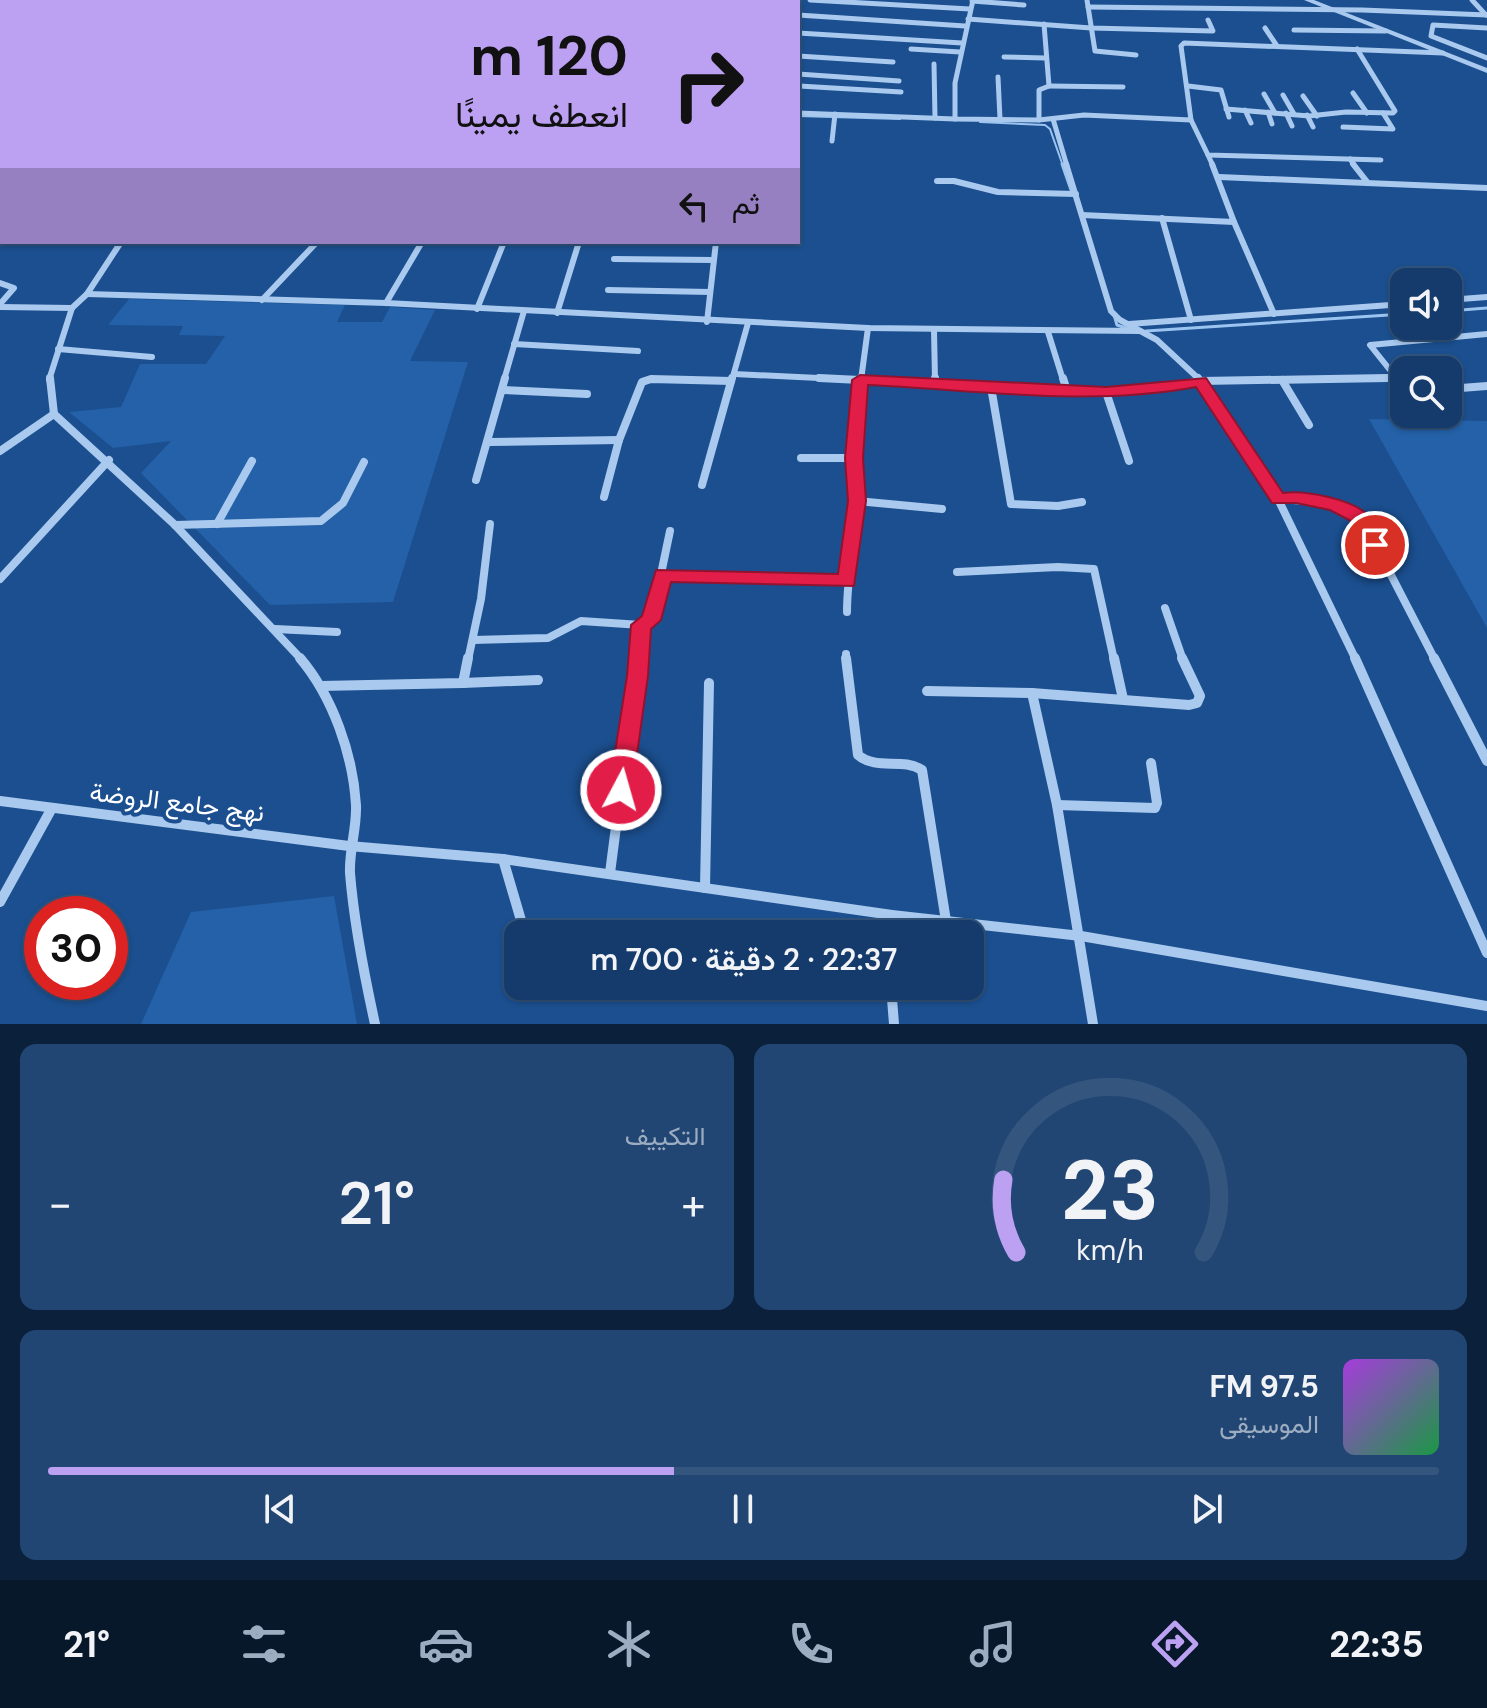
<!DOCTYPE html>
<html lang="ar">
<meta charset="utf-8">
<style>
body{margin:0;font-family:"DM Sans",Vazirmatn,sans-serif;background:#214673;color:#f1f3f6;direction:rtl;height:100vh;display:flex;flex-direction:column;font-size:30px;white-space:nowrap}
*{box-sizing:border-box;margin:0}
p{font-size:26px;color:#9dadc1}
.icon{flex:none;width:44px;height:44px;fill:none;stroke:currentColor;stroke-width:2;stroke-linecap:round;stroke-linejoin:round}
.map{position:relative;height:1024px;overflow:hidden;direction:ltr}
.details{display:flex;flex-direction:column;gap:20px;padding:20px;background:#0b203b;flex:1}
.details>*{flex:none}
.top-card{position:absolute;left:0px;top:0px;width:800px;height:244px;box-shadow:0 2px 6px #0004,0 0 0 2px #33557e;direction:rtl;background:#bca0f2;color:#111;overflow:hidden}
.tools{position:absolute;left:1390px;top:268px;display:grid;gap:16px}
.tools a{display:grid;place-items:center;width:72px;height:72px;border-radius:16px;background:#143b6b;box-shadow:0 2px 6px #0004,0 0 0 2px #33557e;font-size:40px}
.speed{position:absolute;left:24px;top:896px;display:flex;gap:16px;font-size:40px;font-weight:700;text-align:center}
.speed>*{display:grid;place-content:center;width:104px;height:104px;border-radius:50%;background:#143b6b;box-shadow:0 2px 6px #0004,0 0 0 2px #33557e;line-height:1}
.speed .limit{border:12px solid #d22;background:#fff;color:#111}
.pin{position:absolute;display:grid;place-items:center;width:68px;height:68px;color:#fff;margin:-34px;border:4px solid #fff;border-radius:50%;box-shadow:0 2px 8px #0007}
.me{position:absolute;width:88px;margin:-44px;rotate:6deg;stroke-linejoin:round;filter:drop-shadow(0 0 6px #0008)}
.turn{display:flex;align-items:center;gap:28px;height:168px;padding:0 40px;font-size:36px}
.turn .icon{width:104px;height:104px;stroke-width:2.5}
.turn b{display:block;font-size:56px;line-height:68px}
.then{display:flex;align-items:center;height:76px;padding:0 40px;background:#0003;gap:16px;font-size:30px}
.big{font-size:60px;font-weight:600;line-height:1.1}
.details .card{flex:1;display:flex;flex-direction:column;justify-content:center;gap:12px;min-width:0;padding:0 28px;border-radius:16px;background:#214673}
.details .dial{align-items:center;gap:0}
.dial svg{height:208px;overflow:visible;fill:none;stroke:#33557e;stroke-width:7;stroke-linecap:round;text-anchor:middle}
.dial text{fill:#f1f3f6;stroke:none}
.song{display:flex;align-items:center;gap:24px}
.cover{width:96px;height:96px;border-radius:12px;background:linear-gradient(135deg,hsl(280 70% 55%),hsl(140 70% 35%))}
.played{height:8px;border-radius:4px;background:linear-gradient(90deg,#bca0f2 45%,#33557e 45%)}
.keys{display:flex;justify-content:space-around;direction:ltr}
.heat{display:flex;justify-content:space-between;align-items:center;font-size:44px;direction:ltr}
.details .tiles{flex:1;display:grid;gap:20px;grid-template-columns:1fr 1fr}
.card:last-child{grid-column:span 2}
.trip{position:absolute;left:504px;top:920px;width:480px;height:80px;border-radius:16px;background:#143b6b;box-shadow:0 2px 6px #0004,0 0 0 2px #33557e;font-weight:600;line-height:80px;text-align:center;direction:rtl}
.dock{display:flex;height:128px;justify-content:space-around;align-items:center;background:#08182b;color:#9dadc1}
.dock .icon{width:56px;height:56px}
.dock .active{color:#bca0f2}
.dock b{font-size:36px;color:#f1f3f6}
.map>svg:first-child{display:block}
</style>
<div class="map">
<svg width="1487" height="1024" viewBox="0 0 1487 1024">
<rect width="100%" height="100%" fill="#1b4f8f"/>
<g fill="#2461a8">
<path d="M 129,299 L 345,305 L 337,322 L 382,322 L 390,307 L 435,310 L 410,361 L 468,362 L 393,602 L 270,605 L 141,473 L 171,441 L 113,448 L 69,412 L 121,407 L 140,364 L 206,364 L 225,336 L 179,335 L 183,326 L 108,325 Z"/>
<path d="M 1369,419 L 1487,421 L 1487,628 Z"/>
<path d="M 334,896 L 357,1024 L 141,1024 L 191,912 Z"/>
</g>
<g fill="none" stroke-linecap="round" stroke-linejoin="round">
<g stroke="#9cc4f0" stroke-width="2">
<path d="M 798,116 L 900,119"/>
<path d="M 980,122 L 1045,125 L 1050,129 L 1063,166"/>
</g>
<g stroke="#9cc4f0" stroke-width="3">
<path d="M 1062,164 L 1071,190"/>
<path d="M 1448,311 L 1487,308"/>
<path d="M 1114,315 L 1117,325 L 1129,329"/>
<path d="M 1146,331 L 1404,314"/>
</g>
<g stroke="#a9c9ee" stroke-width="5">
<path d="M 810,0 L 970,9"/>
<path d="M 1087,0 L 1095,51 L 1136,55"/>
<path d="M 1472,0 L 1486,15"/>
<path d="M 972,1 L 1024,5"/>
<path d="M 120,2 L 123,0"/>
<path d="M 452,2 L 460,2"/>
<path d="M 556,2 L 559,0"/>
<path d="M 1088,7 L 1362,10 L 1487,15"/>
<path d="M 798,15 L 965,26"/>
<path d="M 968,19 L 1091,28 L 1213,31 L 1208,20"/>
<path d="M 1265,28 L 1277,46"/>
<path d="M 1487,28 L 1433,25 L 1431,36 L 1487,58"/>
<path d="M 1294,30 L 1386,31"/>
<path d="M 798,33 L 962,43"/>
<path d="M 911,49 L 960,52"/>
<path d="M 798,56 L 893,62"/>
<path d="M 1004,57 L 1045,58"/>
<path d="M 934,64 L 935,118"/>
<path d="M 798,74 L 899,81"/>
<path d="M 998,77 L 1000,119"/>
<path d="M 799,86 L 901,92"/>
<path d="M 1049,86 L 1123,87"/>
<path d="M 1188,86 L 1221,90 L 1229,117"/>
<path d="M 1353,93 L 1367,113"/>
<path d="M 1264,94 L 1275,113"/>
<path d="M 1283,95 L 1294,114"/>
<path d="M 1303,96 L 1317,116"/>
<path d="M 1226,109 L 1309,116 L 1346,112 L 1393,113 L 1395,111 L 1357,49"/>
<path d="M 1245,110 L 1251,123"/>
<path d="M 1268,112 L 1272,124"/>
<path d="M 798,113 L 955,119 L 1039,120 L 1084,115 L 1191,120 L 1181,46 L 1184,43 L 1443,53"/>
<path d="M 1286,113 L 1292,126"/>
<path d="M 1307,115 L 1313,127"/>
<path d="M 955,119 L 955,83 L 973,0"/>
<path d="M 1053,119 L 1067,166"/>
<path d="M 1039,120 L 1039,90 L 1049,86 L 1044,24"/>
<path d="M 1191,120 L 1208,155 L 1381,160"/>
<path d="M 1343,127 L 1393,129 L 1383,113"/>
<path d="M 832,141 L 835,114"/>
<path d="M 1208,155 L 1213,166"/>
<path d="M 1350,159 L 1355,166"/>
</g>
<g stroke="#a9c9ee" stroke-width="6">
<path d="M 1066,164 L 1111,311 L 1120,320 L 1157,340 L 1200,380"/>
<path d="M 1353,164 L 1368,183"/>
<path d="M 1219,177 L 1487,188"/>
<path d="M 937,181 L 954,181 L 998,192 L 1076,194"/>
<path d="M 1082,215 L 1234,222 L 1212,164"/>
<path d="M 1162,218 L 1191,320"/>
<path d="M 1234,222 L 1274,314"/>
<path d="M 614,259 L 713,260"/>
<path d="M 0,283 L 14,288 L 0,304"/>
<path d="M 608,290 L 710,292"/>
<path d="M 87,294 L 386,303 L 868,328 L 1140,331"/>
<path d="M 262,300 L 317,242"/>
<path d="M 1448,300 L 1487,297"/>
<path d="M 386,303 L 422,242"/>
<path d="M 0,307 L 72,308"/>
<path d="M 477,309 L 504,242"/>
<path d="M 557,313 L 579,242"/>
<path d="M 707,322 L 716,242"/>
<path d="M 1129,324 L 1404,304"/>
<path d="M 934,330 L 935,380"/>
<path d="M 1048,332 L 1063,380"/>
<path d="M 514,344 L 638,351"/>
<path d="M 58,349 L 152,357"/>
<path d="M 734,374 L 860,380"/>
<path d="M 49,380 L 72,308 L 87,294 L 121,242"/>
<path d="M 504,380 L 524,311"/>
<path d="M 648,380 L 695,380"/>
<path d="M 732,380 L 748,323"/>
<path d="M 861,380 L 868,328"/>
<path d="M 1259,380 L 1394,378"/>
<path d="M 1398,380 L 1370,345 L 1487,334"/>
</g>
<g stroke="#a9c9ee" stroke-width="8">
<path d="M 50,378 L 54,414 L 174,524 L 302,660"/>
<path d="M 819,378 L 1106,392 L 1157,389 L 1201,381 L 1388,378"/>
<path d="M 935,378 L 935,384"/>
<path d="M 1063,378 L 1067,391"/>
<path d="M 1198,378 L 1278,499 L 1356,660"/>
<path d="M 1394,378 L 1404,383"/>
<path d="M 1282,380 L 1309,425"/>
<path d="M 991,387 L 1011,504 L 1058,506 L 1082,502"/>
<path d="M 1448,389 L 1487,386"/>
<path d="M 503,390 L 587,394"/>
<path d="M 1106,392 L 1129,461"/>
<path d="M 489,442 L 619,440"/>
<path d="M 0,451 L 54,414"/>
<path d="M 801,458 L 854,458"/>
<path d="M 476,480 L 505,378"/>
<path d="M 702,485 L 732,378"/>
<path d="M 604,497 L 619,440 L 642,382 L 651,379 L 731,381"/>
<path d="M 1278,499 L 1322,502 L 1362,519 L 1435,660"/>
<path d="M 857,501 L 942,509"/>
<path d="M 217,524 L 252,461"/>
<path d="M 175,525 L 321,521 L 343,503 L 364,462"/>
<path d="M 957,572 L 1058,567 L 1094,569 L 1114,660"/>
<path d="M 663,574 L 847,581"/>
<path d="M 0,579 L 109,460"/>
<path d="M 1165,608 L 1183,660"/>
<path d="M 847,612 C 847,575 855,539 857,501 C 859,460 855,420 861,378"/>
<path d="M 275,629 L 337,632"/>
<path d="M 473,640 L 548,638 L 581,621 L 641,625"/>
<path d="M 846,654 L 846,660"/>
<path d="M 468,660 L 481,599 L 490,524"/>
<path d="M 638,660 L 641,625 L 649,623 L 652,617 L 670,531"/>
</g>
<g stroke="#a9c9ee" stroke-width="10">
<path d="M 300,658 C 333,697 353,755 356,805 C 357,828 349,850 350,873 C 354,924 364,974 375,1024"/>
<path d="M 846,658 L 858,755 C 877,771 902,757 922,770 L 946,921"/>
<path d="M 1114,658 L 1123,699"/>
<path d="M 1355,658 L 1487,953"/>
<path d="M 1434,658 L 1487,761"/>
<path d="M 463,683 L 538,680"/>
<path d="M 321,686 L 463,683 L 468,658"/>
<path d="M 927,691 L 1032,693 L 1189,705 L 1197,703 L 1200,696 L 1182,658"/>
<path d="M 1032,693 L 1057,805 L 1093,1024"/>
<path d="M 0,801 L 349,846 L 503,859 L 892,915 L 1081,936 L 1487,1006"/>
<path d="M 1057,805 L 1155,808 L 1157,803 L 1151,763"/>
<path d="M 503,859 L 525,934"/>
<path d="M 610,873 L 638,658"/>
<path d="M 705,888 L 709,683"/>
<path d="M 0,902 L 52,808"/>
<path d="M 891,934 L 892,915"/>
<path d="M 891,986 L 894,1024"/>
</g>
<path fill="#a9c9ee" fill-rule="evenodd" d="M 1304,0 L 1314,0 L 1487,68 L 1487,73 Z"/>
<g fill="#d6e6fa" fill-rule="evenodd">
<path d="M 171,0 L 181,0 L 170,2 Z"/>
<path d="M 0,117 L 2,117 L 0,124 Z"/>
</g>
</g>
<path fill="#e11d48" stroke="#92132f" stroke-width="2" d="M 860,375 L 1106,387 L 1206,378 L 1283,493 C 1305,490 1353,499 1369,516 C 1376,523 1380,536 1385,545 L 1375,551 L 1369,550 L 1355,523 L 1330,510 L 1296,503 L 1272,503 L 1196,387 C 1089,407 976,390 868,385 L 863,458 L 866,501 L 854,586 L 671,582 L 661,620 L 651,629 L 648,676 L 632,790 L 629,797 L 621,800 L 613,797 L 609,790 L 627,676 L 631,625 L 642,616 L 656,570 L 838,574 L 848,501 L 845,458 L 852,380 Z"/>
<g text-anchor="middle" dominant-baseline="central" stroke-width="8" stroke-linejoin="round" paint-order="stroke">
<g font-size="26" fill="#fff" stroke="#1b4f8f">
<text transform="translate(177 802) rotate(7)">نهج جامع الروضة</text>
</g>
</g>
</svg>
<div class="tools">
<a><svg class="icon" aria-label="sound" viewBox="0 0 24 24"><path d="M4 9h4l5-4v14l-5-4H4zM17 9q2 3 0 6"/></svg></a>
<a><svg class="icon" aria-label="search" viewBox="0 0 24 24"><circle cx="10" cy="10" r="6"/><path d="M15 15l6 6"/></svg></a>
</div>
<div class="speed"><div class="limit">30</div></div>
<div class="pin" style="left:1375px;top:545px;background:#d93025"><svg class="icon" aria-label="arrive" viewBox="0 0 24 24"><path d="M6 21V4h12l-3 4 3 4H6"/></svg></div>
<svg class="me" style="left:621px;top:790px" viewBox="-20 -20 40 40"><circle r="17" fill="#e11d48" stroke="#fff" stroke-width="3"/><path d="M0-11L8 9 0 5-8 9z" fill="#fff"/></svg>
<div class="trip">22:37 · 2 دقيقة · 700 m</div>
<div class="top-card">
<div class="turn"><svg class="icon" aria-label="right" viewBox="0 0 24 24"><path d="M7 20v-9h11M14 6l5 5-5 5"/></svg><div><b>120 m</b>انعطف يمينًا</div></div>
<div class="then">ثم<svg class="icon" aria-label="left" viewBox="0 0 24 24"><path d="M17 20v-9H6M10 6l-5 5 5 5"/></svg></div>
</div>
</div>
<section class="details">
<div class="tiles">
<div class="card dial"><svg viewBox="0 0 100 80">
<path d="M14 69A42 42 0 1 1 86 69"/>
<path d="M14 69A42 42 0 0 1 9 41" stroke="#bca0f2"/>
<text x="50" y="56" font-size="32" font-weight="700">23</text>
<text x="50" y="72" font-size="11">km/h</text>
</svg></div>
<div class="card"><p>التكييف</p>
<div class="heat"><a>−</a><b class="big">21°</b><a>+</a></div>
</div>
<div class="card">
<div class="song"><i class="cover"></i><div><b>97.5 FM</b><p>الموسيقى</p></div></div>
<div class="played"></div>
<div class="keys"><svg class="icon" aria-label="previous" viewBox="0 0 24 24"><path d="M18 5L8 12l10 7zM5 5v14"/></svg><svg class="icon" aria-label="pause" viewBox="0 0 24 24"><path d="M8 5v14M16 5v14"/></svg><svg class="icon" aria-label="next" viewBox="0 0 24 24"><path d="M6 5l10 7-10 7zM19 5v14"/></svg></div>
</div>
</div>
</section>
<nav class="dock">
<b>22:35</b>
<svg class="icon active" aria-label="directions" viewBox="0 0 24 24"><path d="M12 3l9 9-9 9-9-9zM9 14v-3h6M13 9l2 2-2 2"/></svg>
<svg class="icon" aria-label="music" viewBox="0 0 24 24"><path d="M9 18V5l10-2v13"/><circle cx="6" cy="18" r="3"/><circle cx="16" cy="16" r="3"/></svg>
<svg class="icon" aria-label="phone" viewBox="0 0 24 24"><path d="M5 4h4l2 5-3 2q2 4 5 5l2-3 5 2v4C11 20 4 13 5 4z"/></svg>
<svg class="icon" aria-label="climate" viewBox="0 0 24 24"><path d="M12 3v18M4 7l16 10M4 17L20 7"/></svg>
<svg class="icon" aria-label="car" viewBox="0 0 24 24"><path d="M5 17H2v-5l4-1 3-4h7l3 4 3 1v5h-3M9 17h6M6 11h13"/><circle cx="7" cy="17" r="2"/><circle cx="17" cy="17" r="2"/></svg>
<svg class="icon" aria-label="filters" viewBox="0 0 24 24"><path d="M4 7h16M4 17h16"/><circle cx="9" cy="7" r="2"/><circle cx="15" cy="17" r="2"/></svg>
<b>21°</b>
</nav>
